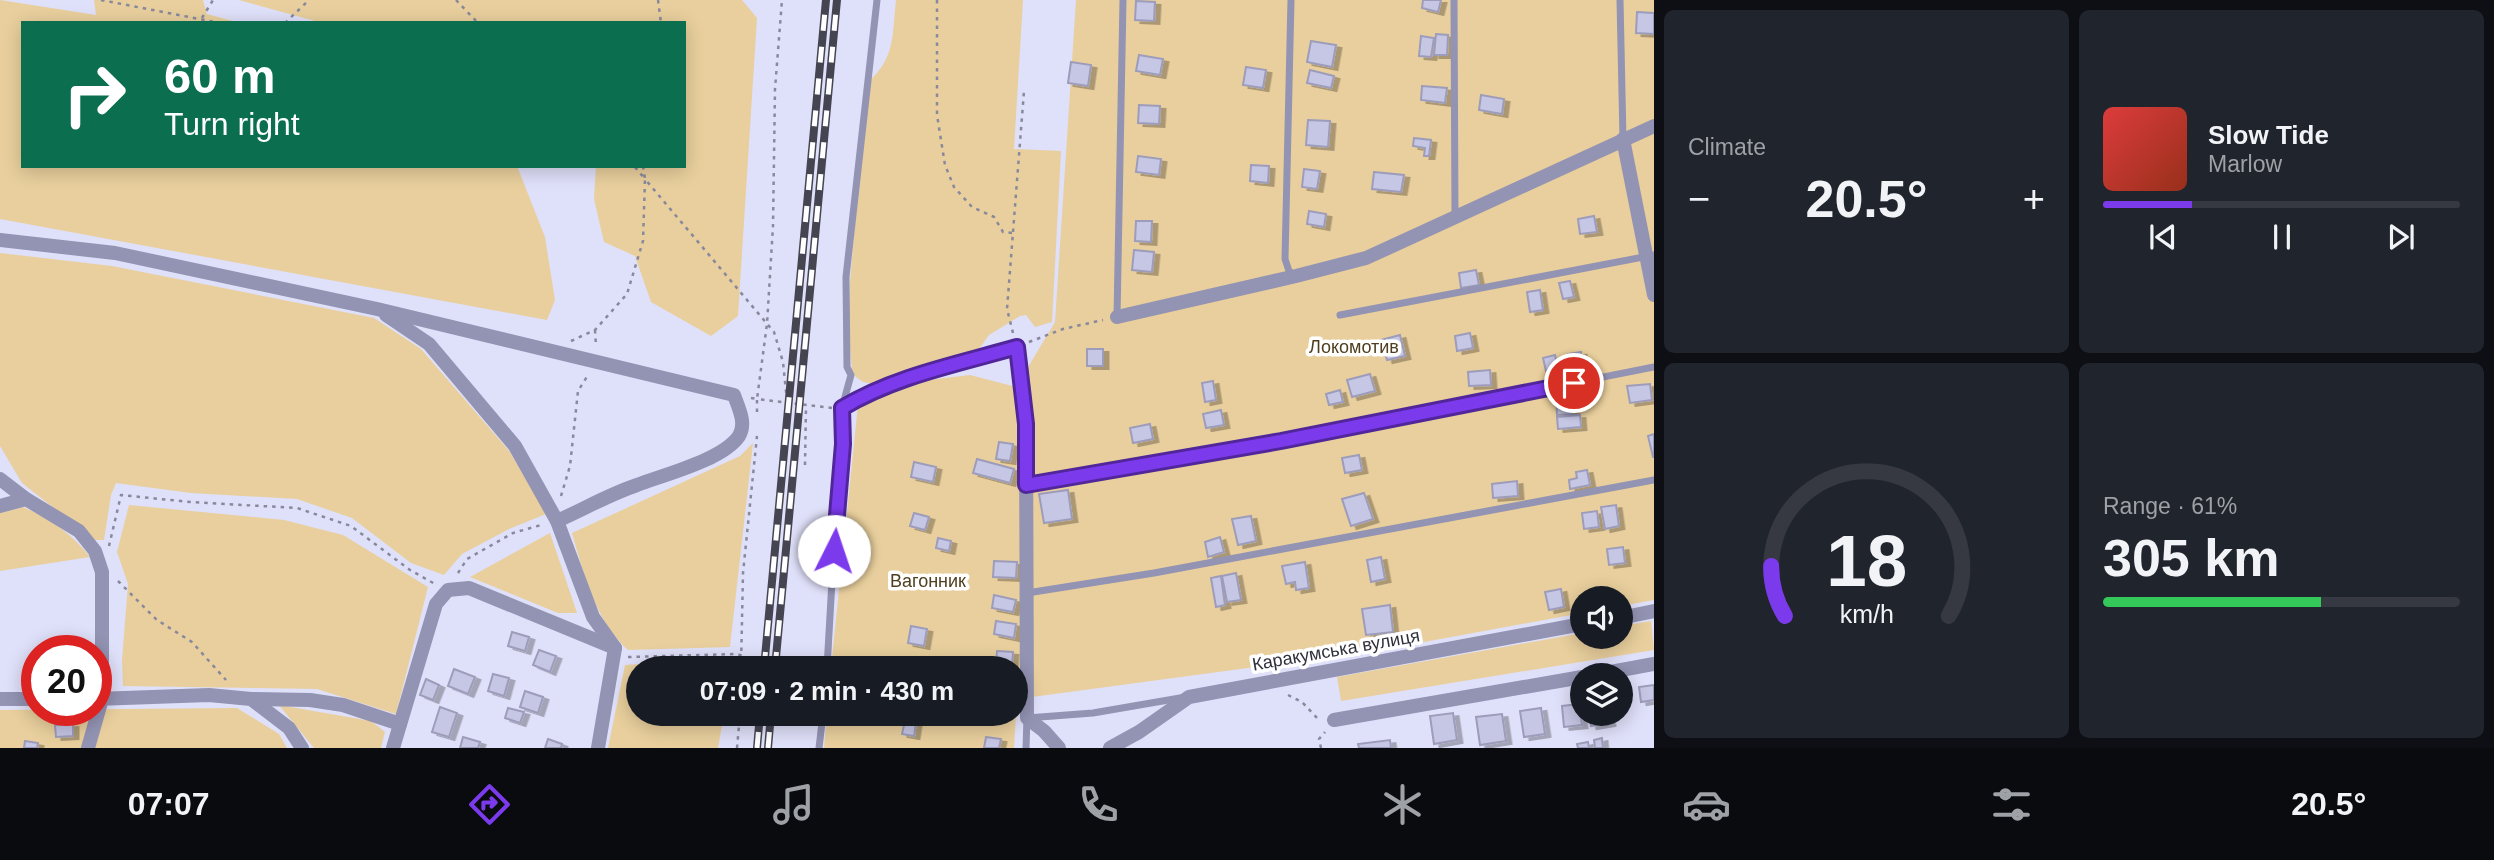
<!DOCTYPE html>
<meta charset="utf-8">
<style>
body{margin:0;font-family:Helvetica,sans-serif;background:#20242c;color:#f1f3f6;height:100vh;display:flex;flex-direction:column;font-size:26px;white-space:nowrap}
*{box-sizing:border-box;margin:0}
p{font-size:23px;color:#9ea1a6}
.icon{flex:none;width:38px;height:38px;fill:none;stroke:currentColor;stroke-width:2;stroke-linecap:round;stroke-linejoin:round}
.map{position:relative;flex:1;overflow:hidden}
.side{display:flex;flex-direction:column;gap:10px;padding:10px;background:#0d0f14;width:840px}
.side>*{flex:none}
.hud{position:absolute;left:21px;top:21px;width:665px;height:147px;border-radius:0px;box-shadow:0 4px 18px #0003;background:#0b6e4f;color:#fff;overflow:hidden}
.controls{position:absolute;left:1570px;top:586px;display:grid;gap:14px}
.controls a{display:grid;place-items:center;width:63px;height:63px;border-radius:50%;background:#171b24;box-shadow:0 4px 18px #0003;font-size:35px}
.speed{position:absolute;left:21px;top:635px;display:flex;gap:14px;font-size:35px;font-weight:700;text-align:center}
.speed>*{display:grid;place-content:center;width:91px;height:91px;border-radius:50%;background:#171b24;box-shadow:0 4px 18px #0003;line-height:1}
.speed .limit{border:10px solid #d22;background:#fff;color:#111}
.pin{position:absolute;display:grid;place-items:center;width:60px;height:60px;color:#fff;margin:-30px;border:4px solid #fff;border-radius:50%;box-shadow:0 2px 7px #0007}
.me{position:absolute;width:77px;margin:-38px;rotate:4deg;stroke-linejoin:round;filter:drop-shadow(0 0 5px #0008)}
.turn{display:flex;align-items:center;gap:24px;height:147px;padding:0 28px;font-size:32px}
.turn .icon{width:91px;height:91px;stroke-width:2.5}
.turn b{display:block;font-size:49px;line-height:60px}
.big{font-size:52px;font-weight:700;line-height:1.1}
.side .widget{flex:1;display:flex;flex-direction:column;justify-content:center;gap:10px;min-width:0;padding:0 24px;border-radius:10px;background:#20242c}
.side .dial{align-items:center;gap:0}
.dial svg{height:182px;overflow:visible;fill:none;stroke:#363941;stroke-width:7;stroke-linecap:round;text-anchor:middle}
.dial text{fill:#f1f3f6;stroke:none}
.song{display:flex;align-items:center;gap:21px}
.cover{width:84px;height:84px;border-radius:10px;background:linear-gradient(135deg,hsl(0 70% 55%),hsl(10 70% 35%))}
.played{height:7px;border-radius:4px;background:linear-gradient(90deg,#7c3aed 25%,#363941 25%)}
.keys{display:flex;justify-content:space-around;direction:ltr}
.heat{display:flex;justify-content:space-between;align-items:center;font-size:38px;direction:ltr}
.charge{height:10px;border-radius:5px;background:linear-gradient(90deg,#34c759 61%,#363941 0)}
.side .tiles{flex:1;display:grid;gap:10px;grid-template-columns:repeat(2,1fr)}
.trip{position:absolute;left:626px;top:656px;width:402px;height:70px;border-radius:35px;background:#171b24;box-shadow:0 4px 18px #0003;font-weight:700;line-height:70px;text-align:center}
.dock{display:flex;height:112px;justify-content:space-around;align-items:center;background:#090b0e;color:#9ea1a6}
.dock .icon{width:49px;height:49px}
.dock .active{color:#7c3aed}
.dock b{font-size:32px;color:#f1f3f6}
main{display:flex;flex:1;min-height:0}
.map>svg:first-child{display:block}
</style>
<main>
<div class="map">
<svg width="1654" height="748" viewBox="0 0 1654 748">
<defs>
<filter id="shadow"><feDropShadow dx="5.5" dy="3" stdDeviation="0" flood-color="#0004"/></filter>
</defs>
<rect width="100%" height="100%" fill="#dfe0f9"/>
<g fill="#e9cf9d">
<path d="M 0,0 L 96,15 L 94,0 L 203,0 L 207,14 L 240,23 L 23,23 L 23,166 L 517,166 L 545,237 L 555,300 L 547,320 L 0,219 Z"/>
<path d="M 239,0 L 742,0 L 757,18 L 738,316 L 711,336 L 651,302 L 635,256 L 604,242 L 594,199 L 596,166 L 684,166 L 684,23 L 322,23 Z"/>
<path d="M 896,0 L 1023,0 L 1014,149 L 1061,151 L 1052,322 L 1035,327 L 1026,315 L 1020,316 L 989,335 L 974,356 L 913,369 L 874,384 L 863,382 L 856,377 L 852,371 L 849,333 L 850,282 L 867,83 C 896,58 892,35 896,0 Z"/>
<path d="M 1076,0 L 1654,0 L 1654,600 L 1621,606 L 1620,598 L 1582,598 L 1582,613 L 1375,651 L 1017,699 L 1017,668 L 831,668 L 858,405 L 912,382 L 970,375 L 1016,387 L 1055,322 Z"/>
<path d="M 0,253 L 112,266 L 374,318 L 421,349 L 510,452 L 546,514 L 509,529 L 462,554 L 444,575 L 411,563 L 352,518 L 297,499 L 191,493 L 116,483 L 111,495 L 104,540 L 95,540 L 22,483 L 0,446 Z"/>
<path d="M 753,443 L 730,647 L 628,650 C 595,620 584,575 572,533 L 740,456 Z"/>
<path d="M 129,505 L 284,520 L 343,535 L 428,587 L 396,714 L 317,689 L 123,686 L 122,660 L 128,584 L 117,552 Z"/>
<path d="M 23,507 C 48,517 73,535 90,557 L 0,571 L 0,513 Z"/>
<path d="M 550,533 L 577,613 L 558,613 L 470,577 Z"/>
<path d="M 1651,621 L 1654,650 L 1341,701 L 1337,677 L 1582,633 L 1582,637 L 1620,637 L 1621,626 Z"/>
<path d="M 696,660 L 734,661 L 733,668 L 639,668 L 639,714 L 724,714 L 718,748 L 608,748 L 625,665 Z"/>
<path d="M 279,705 L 371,721 L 385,732 L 381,748 L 314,748 Z"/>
<path d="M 237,708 L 279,734 L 287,748 L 0,748 L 0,710 Z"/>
<path d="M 827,714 L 1016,714 L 1014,748 L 824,748 Z"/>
</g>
<g fill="#c6c6e5" stroke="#9d9dbb" stroke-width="2" filter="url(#shadow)">
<path d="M 1423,0 L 1441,0 L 1438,12 L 1422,8 Z"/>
<path d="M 1136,1 L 1155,2 L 1154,21 L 1135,20 Z"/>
<path d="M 1637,12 L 1654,13 L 1654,34 L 1636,33 Z"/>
<path d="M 1436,34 L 1448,35 L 1447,55 L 1434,55 Z"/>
<path d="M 1421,36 L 1434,38 L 1431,57 L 1419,56 Z"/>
<path d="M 1311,41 L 1336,45 L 1332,67 L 1307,62 Z"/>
<path d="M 1139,55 L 1163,59 L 1160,75 L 1136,71 Z"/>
<path d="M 1071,62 L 1091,65 L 1088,86 L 1068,83 Z"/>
<path d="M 1246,67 L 1266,70 L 1263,88 L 1243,85 Z"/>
<path d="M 1310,70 L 1334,76 L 1331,88 L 1307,83 Z"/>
<path d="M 1422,86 L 1447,88 L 1445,103 L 1421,100 Z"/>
<path d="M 1481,95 L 1504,99 L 1502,114 L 1479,110 Z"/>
<path d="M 1139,105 L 1160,106 L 1159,124 L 1138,123 Z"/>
<path d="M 1308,120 L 1330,121 L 1328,147 L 1306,145 Z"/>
<path d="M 1414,138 L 1431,140 L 1429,156 L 1424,156 L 1425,148 L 1413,146 Z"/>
<path d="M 1138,156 L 1161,159 L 1159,175 L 1136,172 Z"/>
<path d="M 1251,165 L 1269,166 L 1268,183 L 1250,181 Z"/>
<path d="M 1304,169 L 1320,171 L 1317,189 L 1302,187 Z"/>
<path d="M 1374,172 L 1404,175 L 1401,192 L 1372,189 Z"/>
<path d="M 1309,211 L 1326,214 L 1324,227 L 1307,224 Z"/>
<path d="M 1594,216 L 1597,232 L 1580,234 L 1578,219 Z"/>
<path d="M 1136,221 L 1152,221 L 1151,242 L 1135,241 Z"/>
<path d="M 1134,250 L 1154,252 L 1152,272 L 1132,270 Z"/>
<path d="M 1476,270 L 1479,285 L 1461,288 L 1459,273 Z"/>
<path d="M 1570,281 L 1574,297 L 1563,299 L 1559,283 Z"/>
<path d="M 1540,290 L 1543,310 L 1530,312 L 1527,292 Z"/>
<path d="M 1470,333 L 1473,348 L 1457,351 L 1455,336 Z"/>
<path d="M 1400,335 L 1405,356 L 1387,360 L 1381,340 Z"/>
<rect x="1087" y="349" width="16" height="17"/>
<path d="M 1581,352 L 1583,368 L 1570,370 L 1568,354 Z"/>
<path d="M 1555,355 L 1558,369 L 1546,371 L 1543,358 Z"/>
<path d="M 1490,370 L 1491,385 L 1469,386 L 1468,372 Z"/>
<path d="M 1370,374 L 1375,391 L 1352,397 L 1347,380 Z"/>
<path d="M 1213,381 L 1216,400 L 1205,402 L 1202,383 Z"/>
<path d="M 1650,384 L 1652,400 L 1630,403 L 1627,386 Z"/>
<path d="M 1340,390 L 1343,402 L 1329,405 L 1326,394 Z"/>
<path d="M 1572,393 L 1574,414 L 1557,415 L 1556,394 Z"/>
<path d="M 1221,410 L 1224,425 L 1206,428 L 1203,414 Z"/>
<path d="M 1580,415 L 1581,427 L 1558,429 L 1557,417 Z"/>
<path d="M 1150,424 L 1153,439 L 1133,443 L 1130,428 Z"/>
<path d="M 1654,434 L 1654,457 L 1653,457 L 1648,436 Z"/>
<path d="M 999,442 L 1013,444 L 1010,461 L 996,459 Z"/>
<path d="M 1359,455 L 1362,470 L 1345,473 L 1342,458 Z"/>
<path d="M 977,459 L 1014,469 L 1010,483 L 973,473 Z"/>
<path d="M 914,462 L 936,467 L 933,482 L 911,477 Z"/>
<path d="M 1587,470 L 1590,485 L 1570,489 L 1569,480 L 1577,478 L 1576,472 Z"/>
<path d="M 1517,481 L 1518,496 L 1493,498 L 1492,484 Z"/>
<path d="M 1068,490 L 1072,519 L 1044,523 L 1039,494 Z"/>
<path d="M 1364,493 L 1373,519 L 1351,526 L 1342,499 Z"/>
<path d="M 1616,505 L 1619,526 L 1605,529 L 1601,507 Z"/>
<path d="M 1597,511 L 1599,527 L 1584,529 L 1582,513 Z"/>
<path d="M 914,513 L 929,517 L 925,530 L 910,526 Z"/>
<path d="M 1251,516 L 1256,541 L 1238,545 L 1232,519 Z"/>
<path d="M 1220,537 L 1224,552 L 1208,557 L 1205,542 Z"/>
<path d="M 938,538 L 951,541 L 949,551 L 936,548 Z"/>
<path d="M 1623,547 L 1625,563 L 1609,565 L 1607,549 Z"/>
<path d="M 1381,557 L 1385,579 L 1371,582 L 1367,560 Z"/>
<path d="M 994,561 L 1017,562 L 1016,578 L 993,577 Z"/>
<path d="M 1305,562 L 1309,588 L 1296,590 L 1295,582 L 1286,584 L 1282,566 Z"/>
<path d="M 1236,573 L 1241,600 L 1227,602 L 1222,576 Z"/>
<path d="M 1221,576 L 1225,605 L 1216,607 L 1211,578 Z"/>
<path d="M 1561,589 L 1564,607 L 1549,610 L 1545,592 Z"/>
<path d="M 994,595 L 1016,600 L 1013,612 L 992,608 Z"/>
<path d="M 1390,605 L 1393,632 L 1366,635 L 1362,609 Z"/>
<path d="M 996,621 L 1016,624 L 1014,638 L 994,634 Z"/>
<path d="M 911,626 L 927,629 L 924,646 L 908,643 Z"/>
<path d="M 512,632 L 529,637 L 525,651 L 508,646 Z"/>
<path d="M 539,650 L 556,656 L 550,672 L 533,665 Z"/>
<path d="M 997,651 L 1013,652 L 1012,666 L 996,665 Z"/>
<path d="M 454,669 L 475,677 L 468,694 L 448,686 Z"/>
<path d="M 493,674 L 509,678 L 504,696 L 488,691 Z"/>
<path d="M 426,679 L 439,685 L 433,700 L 420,695 Z"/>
<path d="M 1654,685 L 1654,700 L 1641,702 L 1639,687 Z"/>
<path d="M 525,691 L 543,697 L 538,713 L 520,707 Z"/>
<path d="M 1579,704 L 1582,725 L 1564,727 L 1562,706 Z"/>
<path d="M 440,707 L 457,713 L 449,737 L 432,732 Z"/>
<path d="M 508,708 L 524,712 L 520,723 L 505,718 Z"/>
<path d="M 1541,708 L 1545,734 L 1524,737 L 1520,711 Z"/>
<path d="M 1453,713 L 1457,740 L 1434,744 L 1430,716 Z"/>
<path d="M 1502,714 L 1506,741 L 1480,745 L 1476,717 Z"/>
<path d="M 1589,714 L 1608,714 L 1610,723 L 1591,726 Z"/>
<path d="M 905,721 L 916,723 L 914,736 L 902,734 Z"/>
<path d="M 73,724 L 73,736 L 56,737 L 55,725 Z"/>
<path d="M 463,737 L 480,742 L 478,748 L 460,748 Z"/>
<path d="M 986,737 L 1001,739 L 999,748 L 984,748 Z"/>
<path d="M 1602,738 L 1603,748 L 1595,748 L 1594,740 Z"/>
<path d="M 548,739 L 562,744 L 561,748 L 545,748 Z"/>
<path d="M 1390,740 L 1391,748 L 1359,748 L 1358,744 Z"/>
<path d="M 25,741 L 38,743 L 37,748 L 24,748 Z"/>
<path d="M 1588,742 L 1589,748 L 1578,748 L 1577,744 Z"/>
</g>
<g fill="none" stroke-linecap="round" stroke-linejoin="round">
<g stroke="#89899c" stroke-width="2.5" stroke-dasharray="3.5 5" stroke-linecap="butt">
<path d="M 101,0 L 220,23"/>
<path d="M 456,0 L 478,23"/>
<path d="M 658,0 L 661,23"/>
<path d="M 937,0 L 937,115 L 945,165 L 954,187 L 972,207 L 994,217 L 1003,232 L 1013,233"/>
<path d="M 202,18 L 213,0"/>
<path d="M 285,23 L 309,0"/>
<path d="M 643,166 L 645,179 L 774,332 L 783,362 L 787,401"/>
<path d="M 595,330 L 596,346"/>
<path d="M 1013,333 L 1007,309 L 1024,91"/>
<path d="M 571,341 L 595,330 L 627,294 L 643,241 L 645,179 L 634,166"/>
<path d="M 1029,342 L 1063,329 L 1103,320"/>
<path d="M 751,398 L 757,399 L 767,324 L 773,226 L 775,89 L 782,0"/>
<path d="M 757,412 L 757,399 L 832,408"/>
<path d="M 805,465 L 806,406"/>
<path d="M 561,496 L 570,466 L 578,391 L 588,375"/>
<path d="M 109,546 L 121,495 L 190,502 L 297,508 L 351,526 L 410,570 L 435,584"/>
<path d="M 458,573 L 467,559 L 513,533 L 541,525"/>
<path d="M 118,581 L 157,620 L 192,642 L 226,680"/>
<path d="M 628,657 L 737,654 L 754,660"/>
<path d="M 801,666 L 810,668"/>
<path d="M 741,668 L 743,573 L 757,436"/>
<path d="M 1288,695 L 1302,702 L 1318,719"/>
<path d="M 737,748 L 740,714"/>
<path d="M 1321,748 L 1319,739 L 1325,732"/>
</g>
<g stroke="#9393b3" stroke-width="7">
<path d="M 1291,0 L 1285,259 L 1289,271 L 1296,276"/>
<path d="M 1454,0 L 1455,218"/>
<path d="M 1620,0 L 1623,139"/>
<path d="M 1340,315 L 1654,255"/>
<path d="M 1117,317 L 1123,0"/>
<path d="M 842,408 C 896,376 958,364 1017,347"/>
<path d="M 1026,485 L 1281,441 L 1654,367"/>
<path d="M 1027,593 L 1154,573 L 1654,480"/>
<path d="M 827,668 L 835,528 L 843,444 L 842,408 L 851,375 L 847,367 L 846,277 L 877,0"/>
<path d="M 819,748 L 823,714"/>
<path d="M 1026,748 L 1027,718 L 1093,713 L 1180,698"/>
</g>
<g stroke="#9393b3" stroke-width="14">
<path d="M 1623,139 L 1654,295"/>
<path d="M 0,240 L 115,253 L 377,309 L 734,395 C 738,407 747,423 739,436 C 723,460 663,475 637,485 C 610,494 584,509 557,521"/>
<path d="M 386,315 L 429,344 L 515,446 L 557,521 L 593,617 L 615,648"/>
<path d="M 1117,317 L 1296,276 L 1366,258 L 1654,126"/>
<path d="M 1017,347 L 1026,424 L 1027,718 L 1044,731 L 1059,748"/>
<path d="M 0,479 L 26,499 L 79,531 L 95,551 L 102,572 L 102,699 L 88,748"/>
<path d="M 0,506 L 26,499"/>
<path d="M 1620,618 L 1654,611"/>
<path d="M 1589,676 L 1654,664"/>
<path d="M 0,699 L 37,699"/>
<path d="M 96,699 L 209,695 L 251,699 L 289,728 L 302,748"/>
<path d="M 251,699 L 310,700 L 343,705 L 400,724"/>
<path d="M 1334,720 L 1582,677"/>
<path d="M 393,748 L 436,604 L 448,590 L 469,588 L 615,648"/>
<path d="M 598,748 L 615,648"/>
<path d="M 1110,748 L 1139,732 L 1189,697 L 1582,624"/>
</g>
<defs>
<g id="rail">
<path d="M 764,668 L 826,0"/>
<path d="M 775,668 L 837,0"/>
<path d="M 757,748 L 760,714"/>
<path d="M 768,748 L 771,714"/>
</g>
</defs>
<use href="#rail" stroke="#454552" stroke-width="8"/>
<use href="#rail" stroke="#fff" stroke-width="5" stroke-dasharray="16" stroke-linecap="butt"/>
</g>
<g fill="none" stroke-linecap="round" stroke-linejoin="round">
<defs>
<path id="route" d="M 834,551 L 843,444 L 842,408 C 895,376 958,364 1017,347 L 1026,424 L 1026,485 L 1281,441 L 1574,383"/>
</defs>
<use href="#route" stroke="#51269a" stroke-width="18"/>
<use href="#route" stroke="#7c3aed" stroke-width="12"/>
</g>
<g text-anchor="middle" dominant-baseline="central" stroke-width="7" stroke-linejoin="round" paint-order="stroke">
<g font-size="18" fill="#4f3f1e" stroke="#fff">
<text x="1354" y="347">Локомотив</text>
<text x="928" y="581">Вагонник</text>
</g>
<g font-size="18" fill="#30303c" stroke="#fff">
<text transform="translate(1336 650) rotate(-10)">Каракумська вулиця</text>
</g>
</g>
</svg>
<div class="controls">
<a><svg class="icon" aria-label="sound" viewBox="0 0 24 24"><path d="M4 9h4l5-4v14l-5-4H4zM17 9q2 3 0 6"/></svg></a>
<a><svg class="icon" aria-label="layers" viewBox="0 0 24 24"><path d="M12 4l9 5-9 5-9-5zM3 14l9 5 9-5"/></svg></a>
</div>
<div class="speed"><div class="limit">20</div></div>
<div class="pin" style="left:1574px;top:383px;background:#d93025"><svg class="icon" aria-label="arrive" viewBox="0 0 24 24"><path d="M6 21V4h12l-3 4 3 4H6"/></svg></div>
<svg class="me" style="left:834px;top:551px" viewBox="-20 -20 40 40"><circle r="19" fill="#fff"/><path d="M0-13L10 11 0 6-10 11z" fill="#7c3aed"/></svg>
<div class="trip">07:09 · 2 min · 430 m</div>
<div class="hud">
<div class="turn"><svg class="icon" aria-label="right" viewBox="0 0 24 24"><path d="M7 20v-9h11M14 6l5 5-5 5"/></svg><div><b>60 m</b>Turn right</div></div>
</div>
</div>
<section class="side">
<div class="tiles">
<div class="widget"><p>Climate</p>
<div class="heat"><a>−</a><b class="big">20.5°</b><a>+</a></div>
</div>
<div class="widget">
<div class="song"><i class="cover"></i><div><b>Slow Tide</b><p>Marlow</p></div></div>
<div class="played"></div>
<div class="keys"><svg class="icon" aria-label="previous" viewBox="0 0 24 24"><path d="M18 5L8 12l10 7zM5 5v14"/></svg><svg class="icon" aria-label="pause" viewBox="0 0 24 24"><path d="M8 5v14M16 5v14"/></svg><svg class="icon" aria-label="next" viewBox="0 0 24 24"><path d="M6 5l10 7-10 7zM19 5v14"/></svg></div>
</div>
<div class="widget dial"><svg viewBox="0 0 100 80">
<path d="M14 69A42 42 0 1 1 86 69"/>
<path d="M14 69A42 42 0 0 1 8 47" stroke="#7c3aed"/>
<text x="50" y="56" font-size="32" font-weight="700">18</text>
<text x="50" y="72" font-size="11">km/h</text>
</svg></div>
<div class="widget"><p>Range · 61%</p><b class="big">305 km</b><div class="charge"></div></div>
</div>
</section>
</main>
<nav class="dock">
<b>07:07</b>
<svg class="icon active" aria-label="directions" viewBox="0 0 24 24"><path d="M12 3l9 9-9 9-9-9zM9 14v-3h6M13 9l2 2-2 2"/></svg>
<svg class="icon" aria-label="music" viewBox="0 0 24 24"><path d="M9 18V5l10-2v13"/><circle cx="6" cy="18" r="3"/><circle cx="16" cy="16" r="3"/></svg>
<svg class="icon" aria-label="phone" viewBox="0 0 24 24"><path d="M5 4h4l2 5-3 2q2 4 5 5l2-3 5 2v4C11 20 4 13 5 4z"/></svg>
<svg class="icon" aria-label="climate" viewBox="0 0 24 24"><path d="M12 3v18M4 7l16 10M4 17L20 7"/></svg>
<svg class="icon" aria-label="car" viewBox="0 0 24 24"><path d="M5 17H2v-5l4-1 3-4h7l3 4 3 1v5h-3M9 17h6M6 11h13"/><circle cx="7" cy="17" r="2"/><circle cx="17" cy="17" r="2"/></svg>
<svg class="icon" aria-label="filters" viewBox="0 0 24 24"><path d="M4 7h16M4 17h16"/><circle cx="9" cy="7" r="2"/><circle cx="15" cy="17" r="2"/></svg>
<b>20.5°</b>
</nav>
